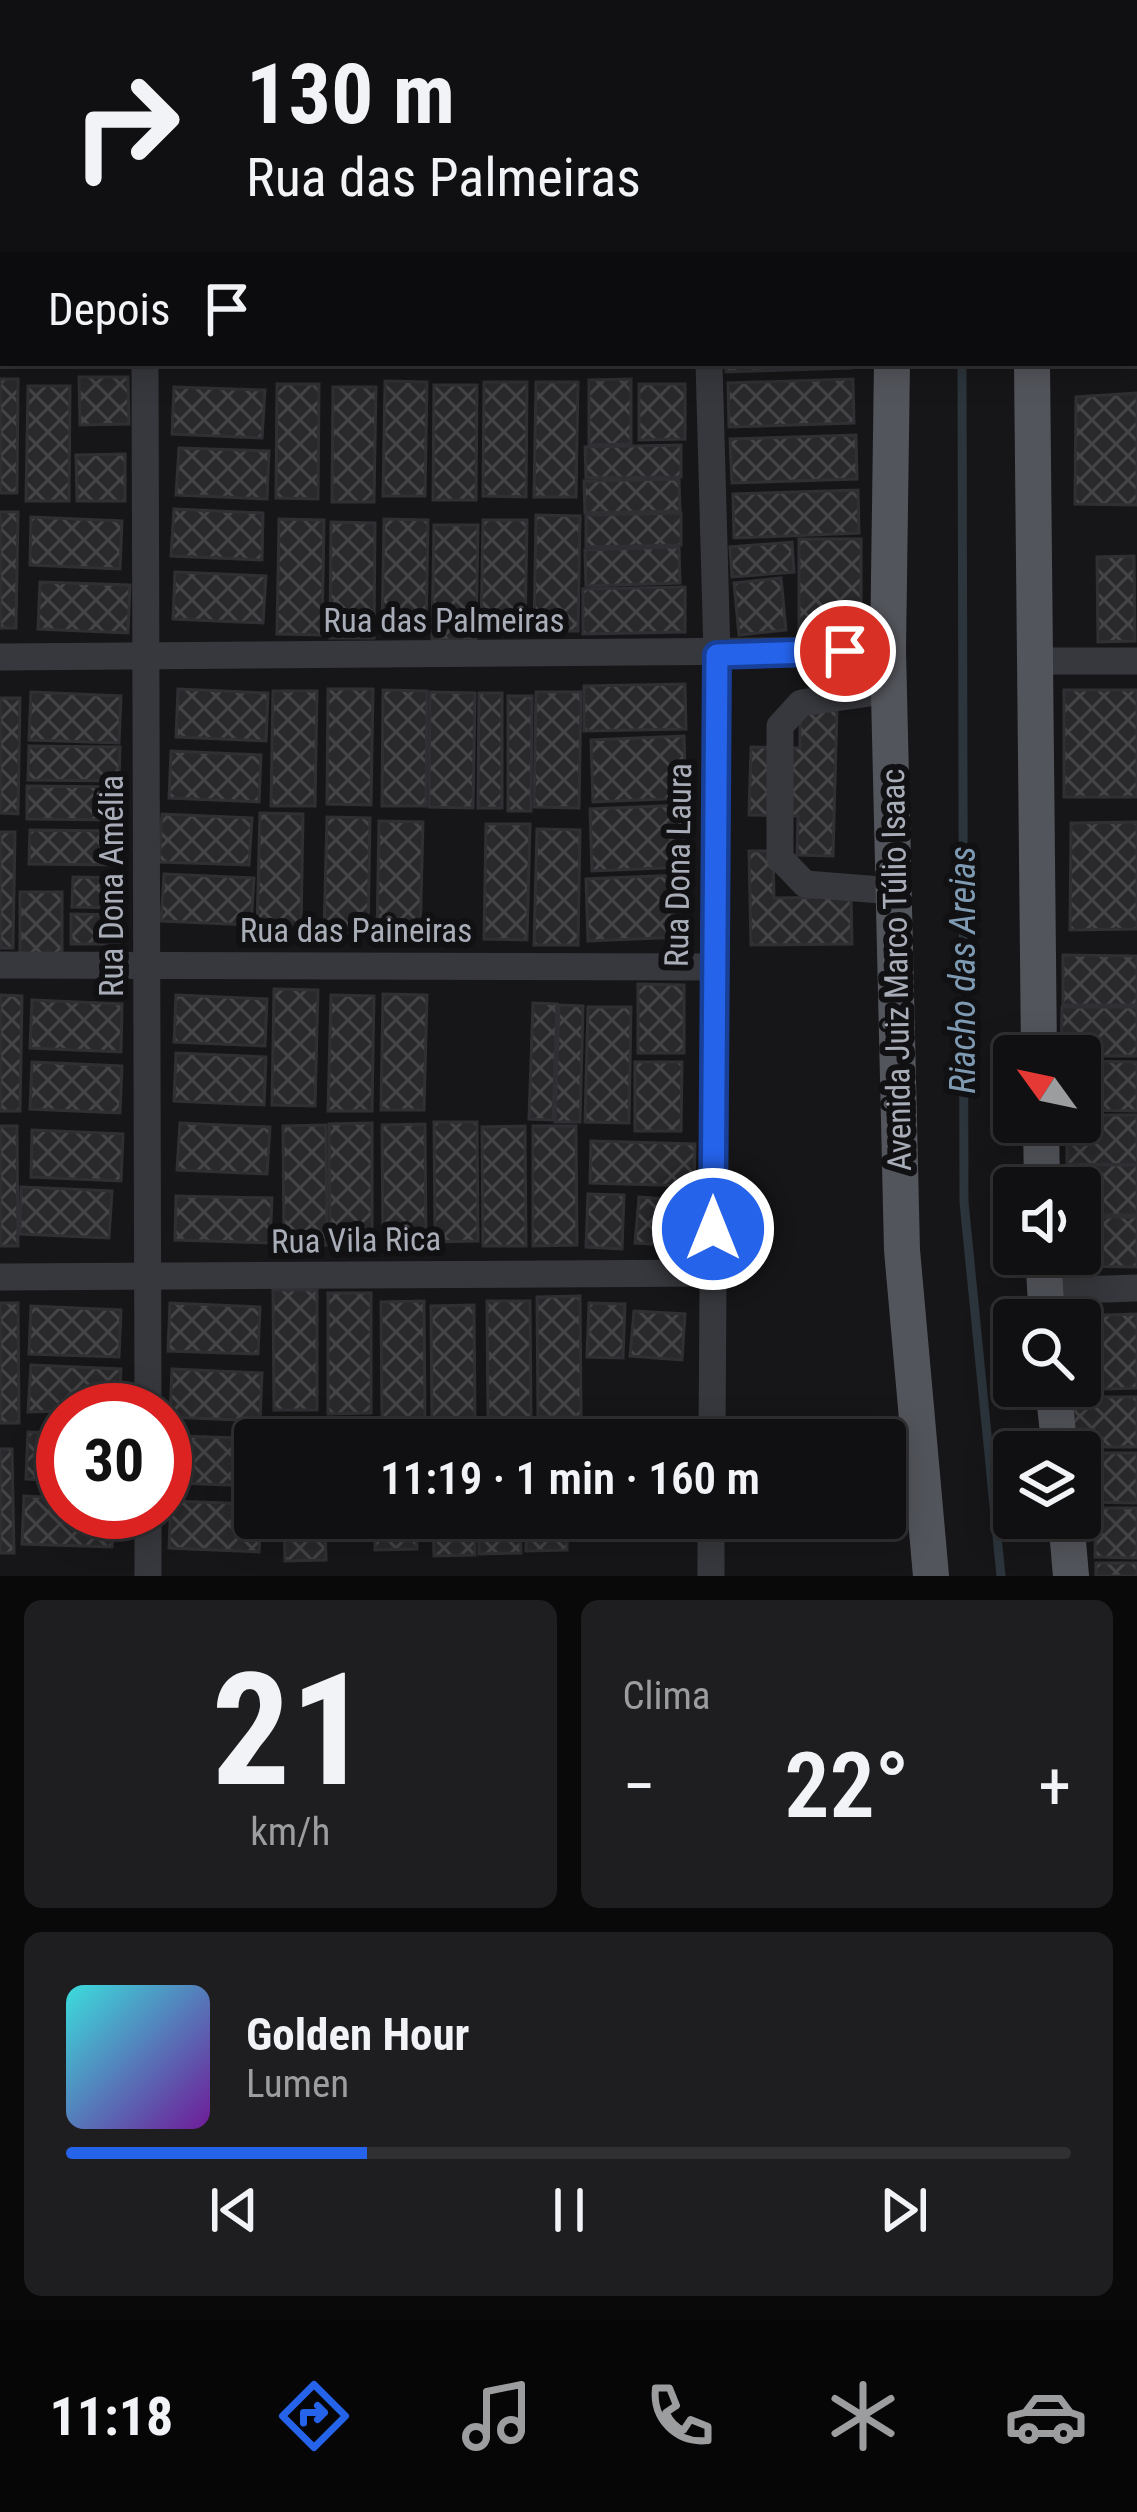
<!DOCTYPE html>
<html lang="pt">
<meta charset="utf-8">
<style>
body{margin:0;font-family:"Roboto Condensed",sans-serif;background:#1e1e20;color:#f1f3f6;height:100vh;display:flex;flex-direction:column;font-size:45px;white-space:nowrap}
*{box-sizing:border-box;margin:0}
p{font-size:39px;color:#9c9d9f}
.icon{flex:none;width:66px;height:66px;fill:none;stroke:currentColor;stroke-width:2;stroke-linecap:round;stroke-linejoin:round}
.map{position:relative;height:1576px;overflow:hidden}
.panel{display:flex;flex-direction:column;gap:24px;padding:24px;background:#09090a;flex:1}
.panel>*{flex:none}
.hud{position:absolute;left:0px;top:0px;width:1137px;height:366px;box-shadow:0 6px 30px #0003,0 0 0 3px #303032;background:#101012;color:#f1f3f6;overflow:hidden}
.needle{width:78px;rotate:303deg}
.controls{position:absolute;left:993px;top:1035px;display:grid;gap:24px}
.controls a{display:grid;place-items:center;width:108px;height:108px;border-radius:12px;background:#101012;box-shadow:0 6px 30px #0003,0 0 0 3px #303032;font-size:60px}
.speed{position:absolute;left:36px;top:1383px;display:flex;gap:24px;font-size:60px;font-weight:700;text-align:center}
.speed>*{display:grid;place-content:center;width:156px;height:156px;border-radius:50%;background:#101012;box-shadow:0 6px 30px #0003,0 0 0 3px #303032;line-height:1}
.speed .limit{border:18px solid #d22;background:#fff;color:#111}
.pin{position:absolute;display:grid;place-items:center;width:102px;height:102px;color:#fff;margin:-51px;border:6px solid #fff;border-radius:50%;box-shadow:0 3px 12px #0007}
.me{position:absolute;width:132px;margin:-66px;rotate:0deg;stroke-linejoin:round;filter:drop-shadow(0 0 9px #0008)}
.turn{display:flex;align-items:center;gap:42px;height:252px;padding:0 48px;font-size:54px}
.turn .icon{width:156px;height:156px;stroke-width:2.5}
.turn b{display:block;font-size:84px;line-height:102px}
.then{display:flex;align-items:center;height:114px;padding:0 48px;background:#0003;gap:24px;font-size:45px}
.big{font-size:90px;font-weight:600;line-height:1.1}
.panel .widget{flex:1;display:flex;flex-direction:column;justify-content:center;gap:18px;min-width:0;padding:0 42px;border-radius:18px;background:#1e1e20}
.panel .dial{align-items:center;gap:0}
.dial b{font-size:156px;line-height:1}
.song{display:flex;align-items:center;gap:36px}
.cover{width:144px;height:144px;border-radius:18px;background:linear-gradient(135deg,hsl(180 70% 55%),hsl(280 70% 35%))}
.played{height:12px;border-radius:6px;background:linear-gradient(90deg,#2563eb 30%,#303032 30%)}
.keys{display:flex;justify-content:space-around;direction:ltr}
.heat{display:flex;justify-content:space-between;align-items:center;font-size:66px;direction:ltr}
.panel .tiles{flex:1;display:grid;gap:24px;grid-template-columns:1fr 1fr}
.widget:last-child{grid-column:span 2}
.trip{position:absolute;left:234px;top:1419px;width:672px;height:120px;border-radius:12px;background:#101012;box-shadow:0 6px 30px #0003,0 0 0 3px #303032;font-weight:600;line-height:120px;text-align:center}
.tab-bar{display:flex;height:192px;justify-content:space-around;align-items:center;background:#060607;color:#9c9d9f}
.tab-bar .icon{width:84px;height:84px}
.tab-bar .selected{color:#2563eb}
.tab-bar b{font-size:54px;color:#f1f3f6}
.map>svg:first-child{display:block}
</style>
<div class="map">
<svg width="1137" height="1576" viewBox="0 0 1137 1576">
<defs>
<pattern id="building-cross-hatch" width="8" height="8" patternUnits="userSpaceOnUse" patternTransform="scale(3)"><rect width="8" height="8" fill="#29292c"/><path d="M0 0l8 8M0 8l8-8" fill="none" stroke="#454548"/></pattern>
</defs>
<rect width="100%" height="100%" fill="#161618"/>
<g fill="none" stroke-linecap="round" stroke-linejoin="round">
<g stroke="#2c353c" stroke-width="9">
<path d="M 1012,3 L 1012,0"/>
<path d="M 962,363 L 964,1202 L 1001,1576"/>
</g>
</g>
<g fill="url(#building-cross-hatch)" stroke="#303034" stroke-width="3">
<rect x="727" y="0" width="163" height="3"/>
<rect x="0" y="73" width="3" height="106"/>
<path d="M 726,363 L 851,363 L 851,368 L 726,372 Z"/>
<path d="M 79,377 L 128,377 L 129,424 L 80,425 Z"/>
<path d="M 0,379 L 18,379 L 17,493 L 0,493 Z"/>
<path d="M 631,379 L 631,444 L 589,445 L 589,380 Z"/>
<path d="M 853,379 L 854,423 L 729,427 L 728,383 Z"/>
<path d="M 385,381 L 427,382 L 425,496 L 383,496 Z"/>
<path d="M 484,382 L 527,382 L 526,497 L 483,496 Z"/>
<path d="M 536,382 L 578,382 L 576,497 L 534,497 Z"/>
<path d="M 277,384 L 319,384 L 318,499 L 276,498 Z"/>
<path d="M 639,384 L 685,384 L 685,439 L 639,440 Z"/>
<path d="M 434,385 L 477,385 L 476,500 L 433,500 Z"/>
<path d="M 28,386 L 70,386 L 69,501 L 26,501 Z"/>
<path d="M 174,387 L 265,390 L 262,438 L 172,434 Z"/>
<path d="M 333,387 L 376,387 L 374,502 L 332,502 Z"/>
<path d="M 1137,393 L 1137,505 L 1075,504 L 1076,397 Z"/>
<path d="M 856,435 L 857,479 L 732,483 L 730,439 Z"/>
<path d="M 681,445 L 681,477 L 586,478 L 585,447 Z"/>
<path d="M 179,448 L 269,451 L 267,499 L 176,495 Z"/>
<path d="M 125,454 L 125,501 L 77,501 L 76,455 Z"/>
<path d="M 679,479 L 680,511 L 585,513 L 584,481 Z"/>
<path d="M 858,490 L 859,533 L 734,538 L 733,494 Z"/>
<path d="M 174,509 L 263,513 L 262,560 L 171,556 Z"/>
<path d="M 0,512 L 18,512 L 16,628 L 0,628 Z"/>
<path d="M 681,513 L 681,545 L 586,547 L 586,515 Z"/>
<path d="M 536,515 L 580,516 L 578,631 L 534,631 Z"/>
<path d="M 31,517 L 122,521 L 120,569 L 30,565 Z"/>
<path d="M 279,519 L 324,520 L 322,635 L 277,634 Z"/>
<path d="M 384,519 L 428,520 L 426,635 L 382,635 Z"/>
<path d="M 483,520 L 527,520 L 525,636 L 481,635 Z"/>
<path d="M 331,522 L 375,523 L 374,638 L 330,638 Z"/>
<path d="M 434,525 L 478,525 L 476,640 L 432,640 Z"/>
<path d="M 799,539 L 861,539 L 861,633 L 799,634 Z"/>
<path d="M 792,542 L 794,572 L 732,577 L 730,547 Z"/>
<path d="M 679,547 L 680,583 L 586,586 L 585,550 Z"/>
<path d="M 1134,556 L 1135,641 L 1098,642 L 1097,557 Z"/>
<path d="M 175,572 L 266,576 L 263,623 L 173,619 Z"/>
<path d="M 781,578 L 786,630 L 739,635 L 734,583 Z"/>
<path d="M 40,582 L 130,585 L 128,633 L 38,629 Z"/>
<path d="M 685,587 L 685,632 L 583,634 L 583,589 Z"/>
<path d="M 685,684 L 686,729 L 584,731 L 584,686 Z"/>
<path d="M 178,689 L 268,693 L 266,741 L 176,737 Z"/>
<path d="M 328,689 L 373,689 L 371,805 L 327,804 Z"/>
<path d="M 383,690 L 427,691 L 426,806 L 382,806 Z"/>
<rect x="1064" y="690" width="73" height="107"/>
<path d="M 273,691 L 317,691 L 315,806 L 271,806 Z"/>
<path d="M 31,692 L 121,696 L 119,743 L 29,740 Z"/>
<path d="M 430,692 L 475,693 L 473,808 L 429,807 Z"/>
<path d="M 536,692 L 581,692 L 579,808 L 534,807 Z"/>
<path d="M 479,693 L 502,693 L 502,808 L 478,808 Z"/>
<path d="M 508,696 L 532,696 L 531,811 L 508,811 Z"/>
<path d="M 0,698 L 20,698 L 18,814 L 0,813 Z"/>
<path d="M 800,708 L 837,709 L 833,856 L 797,855 L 798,816 L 749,815 L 751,747 L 800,748 Z"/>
<path d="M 684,736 L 686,798 L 593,802 L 591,740 Z"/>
<path d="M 29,746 L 120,747 L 119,781 L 28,780 Z"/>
<path d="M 171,751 L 261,755 L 259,802 L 169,798 Z"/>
<path d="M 27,786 L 118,787 L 118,820 L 27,819 Z"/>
<path d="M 683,805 L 685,867 L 592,871 L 590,809 Z"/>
<path d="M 260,813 L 303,814 L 301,929 L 257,929 Z"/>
<path d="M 162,814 L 252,818 L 249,865 L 159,862 Z"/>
<path d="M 327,817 L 370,818 L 368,934 L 324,933 Z"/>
<path d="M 379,821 L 423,822 L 420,937 L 377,936 Z"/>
<path d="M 1137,822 L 1137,929 L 1070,930 L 1071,823 Z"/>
<path d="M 486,824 L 530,824 L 527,940 L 484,939 Z"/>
<path d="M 537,829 L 580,830 L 578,945 L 534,945 Z"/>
<path d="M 30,830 L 121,831 L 120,865 L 29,864 Z"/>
<path d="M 0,832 L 15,832 L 13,948 L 0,948 Z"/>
<path d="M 749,851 L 773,851 L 774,898 L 851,897 L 852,944 L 751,945 Z"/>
<path d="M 164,874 L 254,878 L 251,925 L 161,921 Z"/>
<path d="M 679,875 L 682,937 L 588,941 L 586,879 Z"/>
<path d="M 73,877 L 122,878 L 121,908 L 72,907 Z"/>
<rect x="20" y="892" width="42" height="63"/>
<path d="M 71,914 L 120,915 L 120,944 L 71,944 Z"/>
<path d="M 1063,955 L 1137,956 L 1137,1005 L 1063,1005 Z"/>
<path d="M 638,984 L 684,985 L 684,1053 L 638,1053 Z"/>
<path d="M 274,989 L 318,990 L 315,1106 L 272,1105 Z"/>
<path d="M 383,994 L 427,995 L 424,1110 L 381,1110 Z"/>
<path d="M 0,995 L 22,996 L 20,1111 L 0,1111 Z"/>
<path d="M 176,995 L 267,999 L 265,1046 L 174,1042 Z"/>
<path d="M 331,995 L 374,996 L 372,1111 L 328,1111 Z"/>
<path d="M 32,1000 L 122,1004 L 121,1052 L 30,1048 Z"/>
<path d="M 533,1003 L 557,1004 L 553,1120 L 529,1119 Z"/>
<path d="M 559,1005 L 583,1006 L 580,1122 L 555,1122 Z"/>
<path d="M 588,1007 L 631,1007 L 629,1123 L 585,1122 Z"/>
<path d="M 1062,1007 L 1137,1007 L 1137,1056 L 1061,1056 Z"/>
<path d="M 176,1053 L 266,1057 L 264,1105 L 174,1101 Z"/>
<path d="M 1080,1061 L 1137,1062 L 1137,1111 L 1080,1110 Z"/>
<path d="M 32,1062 L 122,1066 L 120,1113 L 30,1109 Z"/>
<path d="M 635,1062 L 682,1062 L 681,1131 L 635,1131 Z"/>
<path d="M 1080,1115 L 1137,1115 L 1137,1165 L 1067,1164 L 1067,1122 L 1080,1122 Z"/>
<path d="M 434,1122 L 477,1122 L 478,1241 L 435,1242 Z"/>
<path d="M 180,1123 L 270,1127 L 267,1174 L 177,1170 Z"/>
<path d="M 372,1123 L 372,1243 L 330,1244 L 329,1124 Z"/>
<path d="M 425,1124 L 426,1245 L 383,1245 L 382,1125 Z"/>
<path d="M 326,1125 L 327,1245 L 284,1246 L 283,1126 Z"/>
<path d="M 0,1126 L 17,1126 L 18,1246 L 0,1246 Z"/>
<path d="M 525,1126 L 526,1246 L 483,1246 L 482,1127 Z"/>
<path d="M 533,1126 L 576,1126 L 577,1245 L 533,1246 Z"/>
<path d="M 32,1130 L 123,1134 L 121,1181 L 31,1177 Z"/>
<path d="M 591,1141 L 695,1144 L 694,1186 L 590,1183 Z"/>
<path d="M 1072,1165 L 1137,1165 L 1137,1215 L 1080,1215 L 1080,1188 L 1072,1188 Z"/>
<path d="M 21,1187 L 112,1191 L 109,1238 L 20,1234 Z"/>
<path d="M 588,1194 L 624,1195 L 622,1249 L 586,1247 Z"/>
<path d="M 176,1196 L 272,1198 L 270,1243 L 175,1240 Z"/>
<path d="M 639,1197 L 690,1201 L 687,1246 L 635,1243 Z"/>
<path d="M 1080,1217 L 1137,1217 L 1137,1267 L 1066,1266 L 1066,1254 L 1080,1254 Z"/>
<path d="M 273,1290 L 317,1290 L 317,1410 L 274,1410 Z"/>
<path d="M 328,1293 L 371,1293 L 371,1413 L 328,1414 Z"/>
<path d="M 580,1296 L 581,1417 L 538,1417 L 537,1297 Z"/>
<path d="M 424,1301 L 425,1421 L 382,1422 L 381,1302 Z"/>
<path d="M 487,1301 L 530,1301 L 531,1421 L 488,1421 Z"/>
<path d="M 0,1303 L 18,1303 L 19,1423 L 0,1423 Z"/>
<path d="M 170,1303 L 260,1307 L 258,1354 L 168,1351 Z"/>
<path d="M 589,1303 L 625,1304 L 623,1358 L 587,1357 Z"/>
<path d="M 474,1305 L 475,1425 L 432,1426 L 431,1306 Z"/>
<path d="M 31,1306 L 121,1310 L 119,1357 L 29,1354 Z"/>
<path d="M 634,1311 L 685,1314 L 682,1360 L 630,1356 Z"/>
<path d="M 1137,1314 L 1137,1388 L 1080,1390 L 1077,1316 Z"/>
<path d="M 31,1365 L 121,1369 L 119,1410 L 28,1412 Z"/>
<path d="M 172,1369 L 262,1373 L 260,1421 L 170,1417 Z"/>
<rect x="1073" y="1397" width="64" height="50"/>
<path d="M 28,1432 L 63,1433 L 63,1481 L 26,1479 Z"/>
<path d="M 585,1433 L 689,1436 L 689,1440 L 585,1440 Z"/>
<path d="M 178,1436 L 268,1439 L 255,1440 L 255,1486 L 176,1483 Z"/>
<path d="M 0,1449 L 12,1449 L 14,1553 L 0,1553 Z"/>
<path d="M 1084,1453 L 1137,1453 L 1137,1503 L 1084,1502 Z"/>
<path d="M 24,1496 L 63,1498 L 63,1512 L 114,1512 L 112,1547 L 22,1544 Z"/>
<path d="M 171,1501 L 255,1504 L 255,1518 L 261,1518 L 259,1552 L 169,1548 Z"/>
<path d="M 1096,1508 L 1137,1508 L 1137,1558 L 1095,1557 Z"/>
<path d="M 284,1518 L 325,1518 L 326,1560 L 285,1561 Z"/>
<path d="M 375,1518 L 416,1518 L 417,1549 L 375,1550 Z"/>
<path d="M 433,1518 L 475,1518 L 475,1555 L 434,1556 Z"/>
<path d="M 479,1518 L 520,1518 L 521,1553 L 479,1554 Z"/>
<path d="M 526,1518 L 567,1518 L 567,1550 L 526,1551 Z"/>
<path d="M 579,1518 L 683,1518 L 682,1540 L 578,1537 Z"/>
<rect x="1096" y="1563" width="41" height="13"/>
</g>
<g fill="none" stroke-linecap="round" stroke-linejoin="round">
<g stroke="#3d3f44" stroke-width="4.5" stroke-dasharray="6 9" stroke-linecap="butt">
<path d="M 1012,1077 L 1012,1107"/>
<path d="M 1013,1203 L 1014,1239"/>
</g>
<g stroke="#37383d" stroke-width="27">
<path d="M 148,0 L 148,3"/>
<path d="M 707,0 L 707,3"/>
<path d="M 0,41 L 3,41"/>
<path d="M 0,353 L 3,353"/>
<path d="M 145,363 L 148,1410"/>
<path d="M 709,363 L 717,654 L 712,1440"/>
<path d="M 0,657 L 888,650"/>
<path d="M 1031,661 L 1137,661"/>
<path d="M 890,690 L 801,703 L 780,726 L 780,858 L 805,884 L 894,891"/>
<path d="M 0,965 L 712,967"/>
<path d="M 0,1277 L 713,1273"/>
<path d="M 1044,1291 L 1137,1288"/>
<path d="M 148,1512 L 148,1576"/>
<path d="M 711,1576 L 711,1518"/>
</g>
<g stroke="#53555c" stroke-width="36">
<path d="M 939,3 L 939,0"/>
<path d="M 1092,3 L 1093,0"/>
<path d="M 892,363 L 888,650 L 902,1250 L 931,1576"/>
<path d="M 1032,363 L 1039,1056"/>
<path d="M 1041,1122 L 1042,1188"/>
<path d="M 1043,1254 L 1047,1320"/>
<path d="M 1053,1386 L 1060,1452"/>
<path d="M 1066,1518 L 1071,1576"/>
</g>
</g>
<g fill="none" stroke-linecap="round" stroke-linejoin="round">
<defs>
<path id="route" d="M 713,1229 L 717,655 L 845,651"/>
</defs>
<use href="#route" stroke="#184099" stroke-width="30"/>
<use href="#route" stroke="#2563eb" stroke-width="21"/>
</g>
<g text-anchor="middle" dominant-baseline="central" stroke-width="12" stroke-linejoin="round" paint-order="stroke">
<g font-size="33" fill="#a8adb8" stroke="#111113">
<text x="444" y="620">Rua das Palmeiras</text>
<text transform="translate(678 865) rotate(-89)">Rua Dona Laura</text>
<text transform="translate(111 886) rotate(-90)">Rua Dona Amélia</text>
<text x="356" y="930">Rua das Paineiras</text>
<text transform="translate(896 970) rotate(-91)">Avenida Juiz Marco Túlio Isaac</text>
<text transform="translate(356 1240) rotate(-1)">Rua Vila Rica</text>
</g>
<g font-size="36" font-style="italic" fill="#7f9bb3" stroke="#111113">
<text transform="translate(963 970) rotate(-90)">Riacho das Areias</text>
</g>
</g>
</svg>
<div class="controls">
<a><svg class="needle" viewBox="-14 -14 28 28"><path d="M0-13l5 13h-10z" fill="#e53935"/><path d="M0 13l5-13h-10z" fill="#9c9d9f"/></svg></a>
<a><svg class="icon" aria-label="sound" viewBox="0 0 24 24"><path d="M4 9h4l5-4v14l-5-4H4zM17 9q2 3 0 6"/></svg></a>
<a><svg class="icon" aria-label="search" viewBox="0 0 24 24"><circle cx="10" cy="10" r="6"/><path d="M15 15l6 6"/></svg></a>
<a><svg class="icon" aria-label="layers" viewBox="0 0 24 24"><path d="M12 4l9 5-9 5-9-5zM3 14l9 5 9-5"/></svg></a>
</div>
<div class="speed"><div class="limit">30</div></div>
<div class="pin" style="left:845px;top:651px;background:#d93025"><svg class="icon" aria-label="arrive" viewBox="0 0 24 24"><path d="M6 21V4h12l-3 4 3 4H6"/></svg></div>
<svg class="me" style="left:713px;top:1229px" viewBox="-20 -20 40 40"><circle r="17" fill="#2563eb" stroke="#fff" stroke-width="3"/><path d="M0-11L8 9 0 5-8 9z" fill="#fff"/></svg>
<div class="trip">11:19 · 1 min · 160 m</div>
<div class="hud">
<div class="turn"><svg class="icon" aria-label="right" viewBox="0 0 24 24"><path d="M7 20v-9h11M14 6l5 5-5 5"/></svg><div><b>130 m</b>Rua das Palmeiras</div></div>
<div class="then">Depois<svg class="icon" aria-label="arrive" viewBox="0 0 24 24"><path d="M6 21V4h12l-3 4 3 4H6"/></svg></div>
</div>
</div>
<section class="panel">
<div class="tiles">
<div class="widget dial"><b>21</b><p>km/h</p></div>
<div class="widget"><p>Clima</p>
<div class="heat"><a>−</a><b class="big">22°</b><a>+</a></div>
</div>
<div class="widget">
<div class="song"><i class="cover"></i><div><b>Golden Hour</b><p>Lumen</p></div></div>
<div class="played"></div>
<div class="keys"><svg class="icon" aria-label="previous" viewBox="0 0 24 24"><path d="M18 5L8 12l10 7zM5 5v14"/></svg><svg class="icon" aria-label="pause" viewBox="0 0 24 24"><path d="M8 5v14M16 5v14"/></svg><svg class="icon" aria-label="next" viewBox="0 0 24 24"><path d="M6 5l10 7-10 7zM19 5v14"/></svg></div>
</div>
</div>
</section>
<nav class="tab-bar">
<b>11:18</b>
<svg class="icon selected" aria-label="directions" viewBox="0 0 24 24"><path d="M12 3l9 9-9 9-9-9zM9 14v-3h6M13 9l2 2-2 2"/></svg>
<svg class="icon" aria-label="music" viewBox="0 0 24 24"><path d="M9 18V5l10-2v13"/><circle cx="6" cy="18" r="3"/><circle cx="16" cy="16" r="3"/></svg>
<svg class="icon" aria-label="phone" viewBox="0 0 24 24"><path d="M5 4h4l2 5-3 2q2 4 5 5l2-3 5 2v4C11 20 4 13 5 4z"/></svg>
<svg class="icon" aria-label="climate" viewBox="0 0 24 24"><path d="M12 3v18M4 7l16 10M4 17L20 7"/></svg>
<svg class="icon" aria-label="car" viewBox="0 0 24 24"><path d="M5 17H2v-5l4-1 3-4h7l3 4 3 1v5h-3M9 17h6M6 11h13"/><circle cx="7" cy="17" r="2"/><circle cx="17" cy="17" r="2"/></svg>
</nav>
